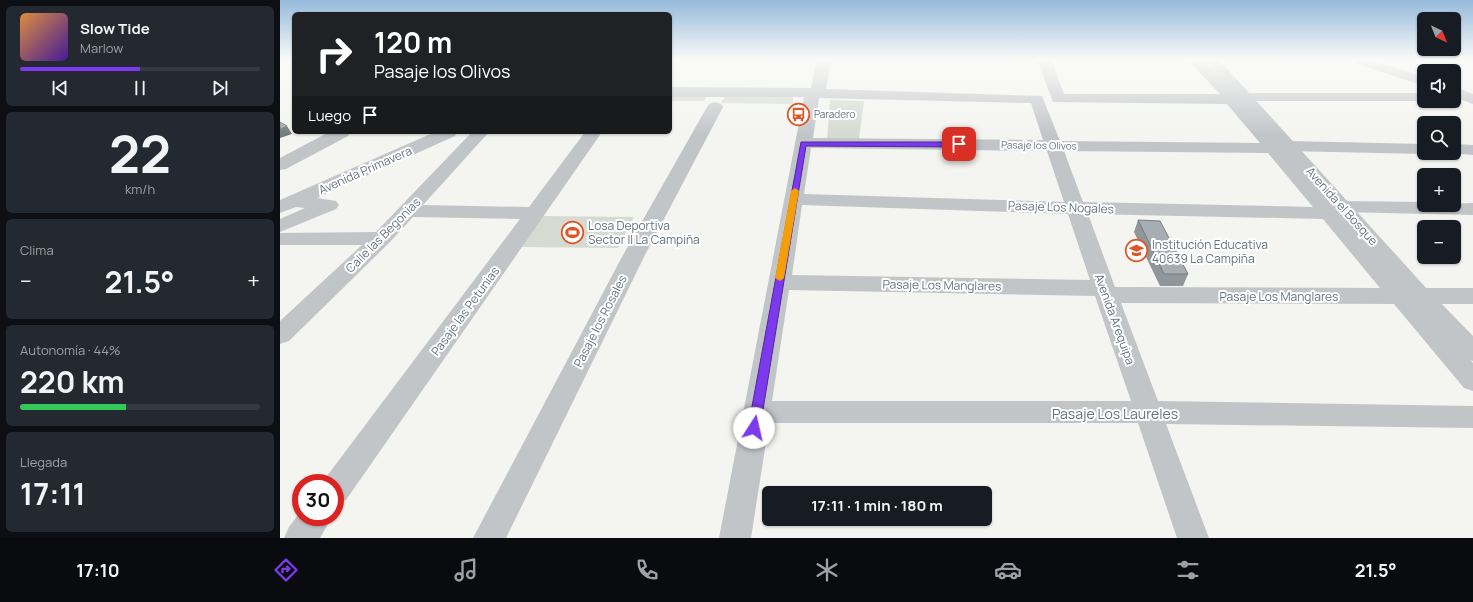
<!DOCTYPE html>
<html lang="es">
<meta charset="utf-8">
<style>
body{margin:0;font-family:Manrope,sans-serif;background:#242831;color:#f1f3f6;height:100vh;display:flex;flex-direction:column;font-size:15px;white-space:nowrap}
*{box-sizing:border-box;margin:0}
p{font-size:13px;color:#9ea1a6}
.icon{flex:none;width:22px;height:22px;fill:none;stroke:currentColor;stroke-width:2;stroke-linecap:round;stroke-linejoin:round}
.map{position:relative;flex:1;overflow:hidden}
.panel{display:flex;flex-direction:column;gap:6px;padding:6px;background:#0d0f14;width:280px}
.panel>*{flex:none}
.top-card{position:absolute;left:12px;top:12px;width:380px;height:122px;border-radius:6px;box-shadow:0 1px 3px #0004;background:#202124;color:#fff;overflow:hidden}
.needle{width:26px;rotate:137deg}
.buttons{position:absolute;left:1137px;top:12px;display:grid;gap:8px}
.buttons a{display:grid;place-items:center;width:44px;height:44px;border-radius:6px;background:#171b24;box-shadow:0 1px 3px #0004;font-size:20px}
.speed{position:absolute;left:12px;top:474px;display:flex;gap:8px;font-size:20px;font-weight:700;text-align:center}
.speed>*{display:grid;place-content:center;width:52px;height:52px;border-radius:50%;background:#171b24;box-shadow:0 1px 3px #0004;line-height:1}
.speed .limit{border:6px solid #d22;background:#fff;color:#111}
.pin{position:absolute;display:grid;place-items:center;width:34px;height:34px;color:#fff;margin:-17px;border-radius:8px;box-shadow:0 2px 6px #0006}
.me{position:absolute;width:44px;margin:-22px;rotate:10deg;stroke-linejoin:round;filter:drop-shadow(0 0 3px #0008)}
.turn{display:flex;align-items:center;gap:14px;height:84px;padding:0 16px;font-size:18px}
.turn .icon{width:52px;height:52px;stroke-width:2.5}
.turn b{display:block;font-size:28px;line-height:34px}
.then{display:flex;align-items:center;height:38px;padding:0 16px;background:#0003;gap:8px;font-size:15px}
.big{font-size:30px;font-weight:700;line-height:1.1}
.panel .card{flex:1;display:flex;flex-direction:column;justify-content:center;gap:6px;min-width:0;padding:0 14px;border-radius:6px;background:#242831}
.panel .dial{align-items:center;gap:0}
.dial b{font-size:52px;line-height:1}
.song{display:flex;align-items:center;gap:12px}
.cover{width:48px;height:48px;border-radius:6px;background:linear-gradient(135deg,hsl(30 70% 55%),hsl(260 70% 35%))}
.played{height:4px;border-radius:2px;background:linear-gradient(90deg,#7c3aed 50%,#363941 50%)}
.keys{display:flex;justify-content:space-around;direction:ltr}
.heat{display:flex;justify-content:space-between;align-items:center;font-size:22px;direction:ltr}
.charge{height:6px;border-radius:3px;background:linear-gradient(90deg,#34c759 44%,#363941 0)}
.trip{position:absolute;left:482px;top:486px;width:230px;height:40px;border-radius:6px;background:#171b24;box-shadow:0 1px 3px #0004;font-weight:700;line-height:40px;text-align:center}
.tab-bar{display:flex;height:64px;justify-content:space-around;align-items:center;background:#090b0e;color:#9ea1a6}
.tab-bar .icon{width:28px;height:28px}
.tab-bar .selected{color:#7c3aed}
.tab-bar b{font-size:18px;color:#f1f3f6}
main{display:flex;flex:1;min-height:0}
.map>svg:first-child{display:block}
</style>
<main>
<section class="panel">
<div class="card">
<div class="song"><i class="cover"></i><div><b>Slow Tide</b><p>Marlow</p></div></div>
<div class="played"></div>
<div class="keys"><svg class="icon" aria-label="previous" viewBox="0 0 24 24"><path d="M18 5L8 12l10 7zM5 5v14"/></svg><svg class="icon" aria-label="pause" viewBox="0 0 24 24"><path d="M8 5v14M16 5v14"/></svg><svg class="icon" aria-label="next" viewBox="0 0 24 24"><path d="M6 5l10 7-10 7zM19 5v14"/></svg></div>
</div>
<div class="card dial"><b>22</b><p>km/h</p></div>
<div class="card"><p>Clima</p>
<div class="heat"><a>−</a><b class="big">21.5°</b><a>+</a></div>
</div>
<div class="card"><p>Autonomía · 44%</p><b class="big">220 km</b><div class="charge"></div></div>
<div class="card"><p>Llegada</p><b class="big">17:11</b></div>
</section>
<div class="map">
<svg width="1193" height="538" viewBox="0 0 1193 538">
<rect width="100%" height="100%" fill="#f4f4f0"/>
<g fill="#d5dbd1">
<path d="M 390,95 L 428,95 L 424,101 L 390,101 Z"/>
<path d="M 445,96 L 513,97 L 513,104 L 441,103 Z"/>
<path d="M 550,100 L 584,101 L 579,139 L 547,141 Z"/>
<path d="M 261,216 L 354,217 L 338,248 L 240,247 Z"/>
</g>
<g fill="none" stroke-linecap="round" stroke-linejoin="round">
<g fill="#c2c5c8" fill-rule="evenodd">
<path d="M 537,60 L 551,60 L 546,89 L 762,96 L 780,141 L 980,143 L 947,104 L 773,102 L 757,60 L 771,60 L 784,94 L 940,94 L 908,60 L 923,60 L 942,79 L 958,80 L 960,83 L 958,86 L 950,87 L 960,98 L 962,95 L 967,93 L 1144,93 L 1144,101 L 1149,101 L 962,101 L 1000,145 L 1008,141 L 1144,144 L 1144,153 L 1149,153 L 1144,154 L 1006,151 L 1055,206 L 1057,203 L 1064,201 L 1144,202 L 1144,205 L 1193,203 L 1193,215 L 1060,212 L 1131,292 L 1140,288 L 1193,288 L 1193,304 L 1141,304 L 1193,363 L 1193,391 L 1184,388 L 1114,304 L 841,303 L 878,401 L 1193,406 L 1193,428 L 886,424 L 929,538 L 897,538 L 858,423 L 489,423 L 471,538 L 439,538 L 524,97 L 390,97 L 390,87 L 531,88 ZM 539,98 L 751,103 L 763,140 L 533,138 ZM 531,148 L 767,151 L 784,202 L 524,194 ZM 784,151 L 988,153 L 1033,207 L 803,202 ZM 522,205 L 788,214 L 810,280 L 512,275 ZM 808,214 L 1043,219 L 1100,288 L 835,287 ZM 509,290 L 815,296 L 851,401 L 492,401 Z"/>
<path d="M 1073,60 L 1093,60 L 1144,77 L 1144,86 L 1075,63 Z"/>
<path d="M 1174,87 L 1193,94 L 1193,104 L 1174,97 Z"/>
<path d="M 435,102 L 441,104 L 443,107 L 365,255 L 226,538 L 193,538 L 343,255 L 427,107 L 429,104 Z"/>
<path d="M 49,132 L 70,132 L 68,136 L 6,169 L 0,170 L 0,158 Z"/>
<path d="M 155,132 L 177,132 L 175,136 L 37,198 L 56,201 L 59,205 L 56,209 L 0,232 L 0,219 L 25,208 L 16,207 L 0,213 L 0,200 Z"/>
<path d="M 192,132 L 209,132 L 143,205 L 249,207 L 305,132 L 322,132 L 66,500 L 55,504 L 55,483 L 43,483 L 44,480 L 240,219 L 133,217 L 109,243 L 9,341 L 0,344 L 0,321 L 82,245 L 0,245 L 0,233 L 96,232 Z"/>
<path d="M 1174,144 L 1193,145 L 1193,155 L 1169,153 L 1174,153 Z"/>
<path d="M 21,511 L 21,517 L 52,517 L 40,538 L 4,538 L 9,527 Z"/>
</g>
<path fill="#c2c5c8" fill-rule="evenodd" d="M 925,60 L 939,60 L 1148,290 L 1193,336 L 1193,361 L 1184,359 L 1132,302 Z"/>
</g>
<path fill="#90969a" d="M 858,220 L 908,274 L 903,286 L 880,286 L 854,232 Z"/>
<path fill="#757a7d" d="M 7,126 L 12,134 L 0,138 L 0,129 Z"/>
<g fill="#a7aeb3" stroke="#757a7d">
<path d="M 0,122 L 7,126 L 0,129 Z"/>
<path d="M 858,220 L 880,221 L 908,274 L 884,274 Z"/>
</g>
<linearGradient id="sky" x2="0" y2="1"><stop stop-color="#95badb"/><stop offset="0.44" stop-color="#fafaf8"/><stop offset="1" stop-color="#fafaf8" stop-opacity="0"/></linearGradient>
<rect width="1193" height="135" fill="url(#sky)"/>
<path fill="#7c3aed" stroke="#51269a" d="M 521,142 L 679,142 L 683,144 L 679,147 L 526,146 L 480,428 L 478,431 L 474,433 L 470,431 L 468,428 Z"/>
<path fill="#f59e0b" d="M 515,188 L 519,191 L 504,278 L 500,281 L 495,278 L 511,191 Z"/>
<defs>
<symbol id="bus-ring" viewBox="-11 -11 22 22"><circle r="9.5" fill="#fff" stroke="#df5525" stroke-width="1.5"/><path d="M-5-6H5V4H4V6H2V4H-2V6H-4V4H-5ZM-3.5-4V0h7V-4ZM-3.5 1.2v1.5H-2V1.2ZM2 1.2v1.5H3.5V1.2Z" fill="#df5525"/></symbol>
<symbol id="stadium-ring" viewBox="-11 -11 22 22"><circle r="9.5" fill="#fff" stroke="#df5525" stroke-width="1.5"/><path d="M0-5a6.5 5 0 1 0 0 10a6.5 5 0 1 0 0-10ZM-3.5-1.8h7v3.6h-7Z" fill="#df5525"/></symbol>
<symbol id="school-ring" viewBox="-11 -11 22 22"><circle r="9.5" fill="#fff" stroke="#df5525" stroke-width="1.5"/><path d="M0-5L7-2L0 1L-7-2ZM-4 1L0 2.5L4 1V4Q0 6-4 4Z" fill="#df5525"/></symbol>
</defs>
<g fill-rule="evenodd">
<use href="#bus-ring" x="506" y="102" width="25" height="25"/>
<use href="#stadium-ring" x="280" y="220" width="25" height="25"/>
<use href="#school-ring" x="844" y="238" width="25" height="25"/>
</g>
<g text-anchor="middle" dominant-baseline="central" stroke-width="4" stroke-linejoin="round" paint-order="stroke">
<g font-size="10" fill="#647381" stroke="#fff" text-anchor="start">
<text x="534" y="114">Paradero</text>
</g>
<g font-size="10" fill="#647381" stroke="#fff">
<text transform="translate(759 145) rotate(1)">Pasaje los Olivos</text>
</g>
<g font-size="12" fill="#647381" stroke="#fff">
<text transform="translate(85 170) rotate(-24)">Avenida Primavera</text>
<text transform="translate(1062 206) rotate(48)">Avenida el Bosque</text>
<text transform="translate(781 207) rotate(2)">Pasaje Los Nogales</text>
<text transform="translate(103 235) rotate(-45)">Calle las Begonias</text>
<text transform="translate(662 285) rotate(1)">Pasaje Los Manglares</text>
<text x="999" y="296">Pasaje Los Manglares</text>
<text transform="translate(185 311) rotate(-54)">Pasaje las Petunias</text>
<text transform="translate(835 319) rotate(70)">Avenida Arequipa</text>
<text transform="translate(320 321) rotate(-63)">Pasaje los Rosales</text>
</g>
<g font-size="12" fill="#647381" stroke="#fff" text-anchor="start">
<text x="308" y="225">Losa Deportiva<tspan x="308" dy="14">Sector II La Campiña</tspan></text>
<text x="872" y="244">Institución Educativa<tspan x="872" dy="14">40639 La Campiña</tspan></text>
</g>
<g font-size="14" fill="#647381" stroke="#fff">
<text x="835" y="413">Pasaje Los Laureles</text>
</g>
</g>
</svg>
<div class="buttons">
<a><svg class="needle" viewBox="-14 -14 28 28"><path d="M0-13l5 13h-10z" fill="#e53935"/><path d="M0 13l5-13h-10z" fill="#9ea1a6"/></svg></a>
<a><svg class="icon" aria-label="sound" viewBox="0 0 24 24"><path d="M4 9h4l5-4v14l-5-4H4zM17 9q2 3 0 6"/></svg></a>
<a><svg class="icon" aria-label="search" viewBox="0 0 24 24"><circle cx="10" cy="10" r="6"/><path d="M15 15l6 6"/></svg></a>
<a>+</a>
<a>−</a>
</div>
<div class="speed"><div class="limit">30</div></div>
<div class="pin" style="left:679px;top:144px;background:#d93025"><svg class="icon" aria-label="arrive" viewBox="0 0 24 24"><path d="M6 21V4h12l-3 4 3 4H6"/></svg></div>
<svg class="me" style="left:474px;top:428px" viewBox="-20 -20 40 40"><circle r="19" fill="#fff"/><path d="M0-13L10 11 0 6-10 11z" fill="#7c3aed"/></svg>
<div class="trip">17:11 · 1 min · 180 m</div>
<div class="top-card">
<div class="turn"><svg class="icon" aria-label="right" viewBox="0 0 24 24"><path d="M7 20v-9h11M14 6l5 5-5 5"/></svg><div><b>120 m</b>Pasaje los Olivos</div></div>
<div class="then">Luego<svg class="icon" aria-label="arrive" viewBox="0 0 24 24"><path d="M6 21V4h12l-3 4 3 4H6"/></svg></div>
</div>
</div>
</main>
<nav class="tab-bar">
<b>17:10</b>
<svg class="icon selected" aria-label="directions" viewBox="0 0 24 24"><path d="M12 3l9 9-9 9-9-9zM9 14v-3h6M13 9l2 2-2 2"/></svg>
<svg class="icon" aria-label="music" viewBox="0 0 24 24"><path d="M9 18V5l10-2v13"/><circle cx="6" cy="18" r="3"/><circle cx="16" cy="16" r="3"/></svg>
<svg class="icon" aria-label="phone" viewBox="0 0 24 24"><path d="M5 4h4l2 5-3 2q2 4 5 5l2-3 5 2v4C11 20 4 13 5 4z"/></svg>
<svg class="icon" aria-label="climate" viewBox="0 0 24 24"><path d="M12 3v18M4 7l16 10M4 17L20 7"/></svg>
<svg class="icon" aria-label="car" viewBox="0 0 24 24"><path d="M5 17H2v-5l4-1 3-4h7l3 4 3 1v5h-3M9 17h6M6 11h13"/><circle cx="7" cy="17" r="2"/><circle cx="17" cy="17" r="2"/></svg>
<svg class="icon" aria-label="filters" viewBox="0 0 24 24"><path d="M4 7h16M4 17h16"/><circle cx="9" cy="7" r="2"/><circle cx="15" cy="17" r="2"/></svg>
<b>21.5°</b>
</nav>
